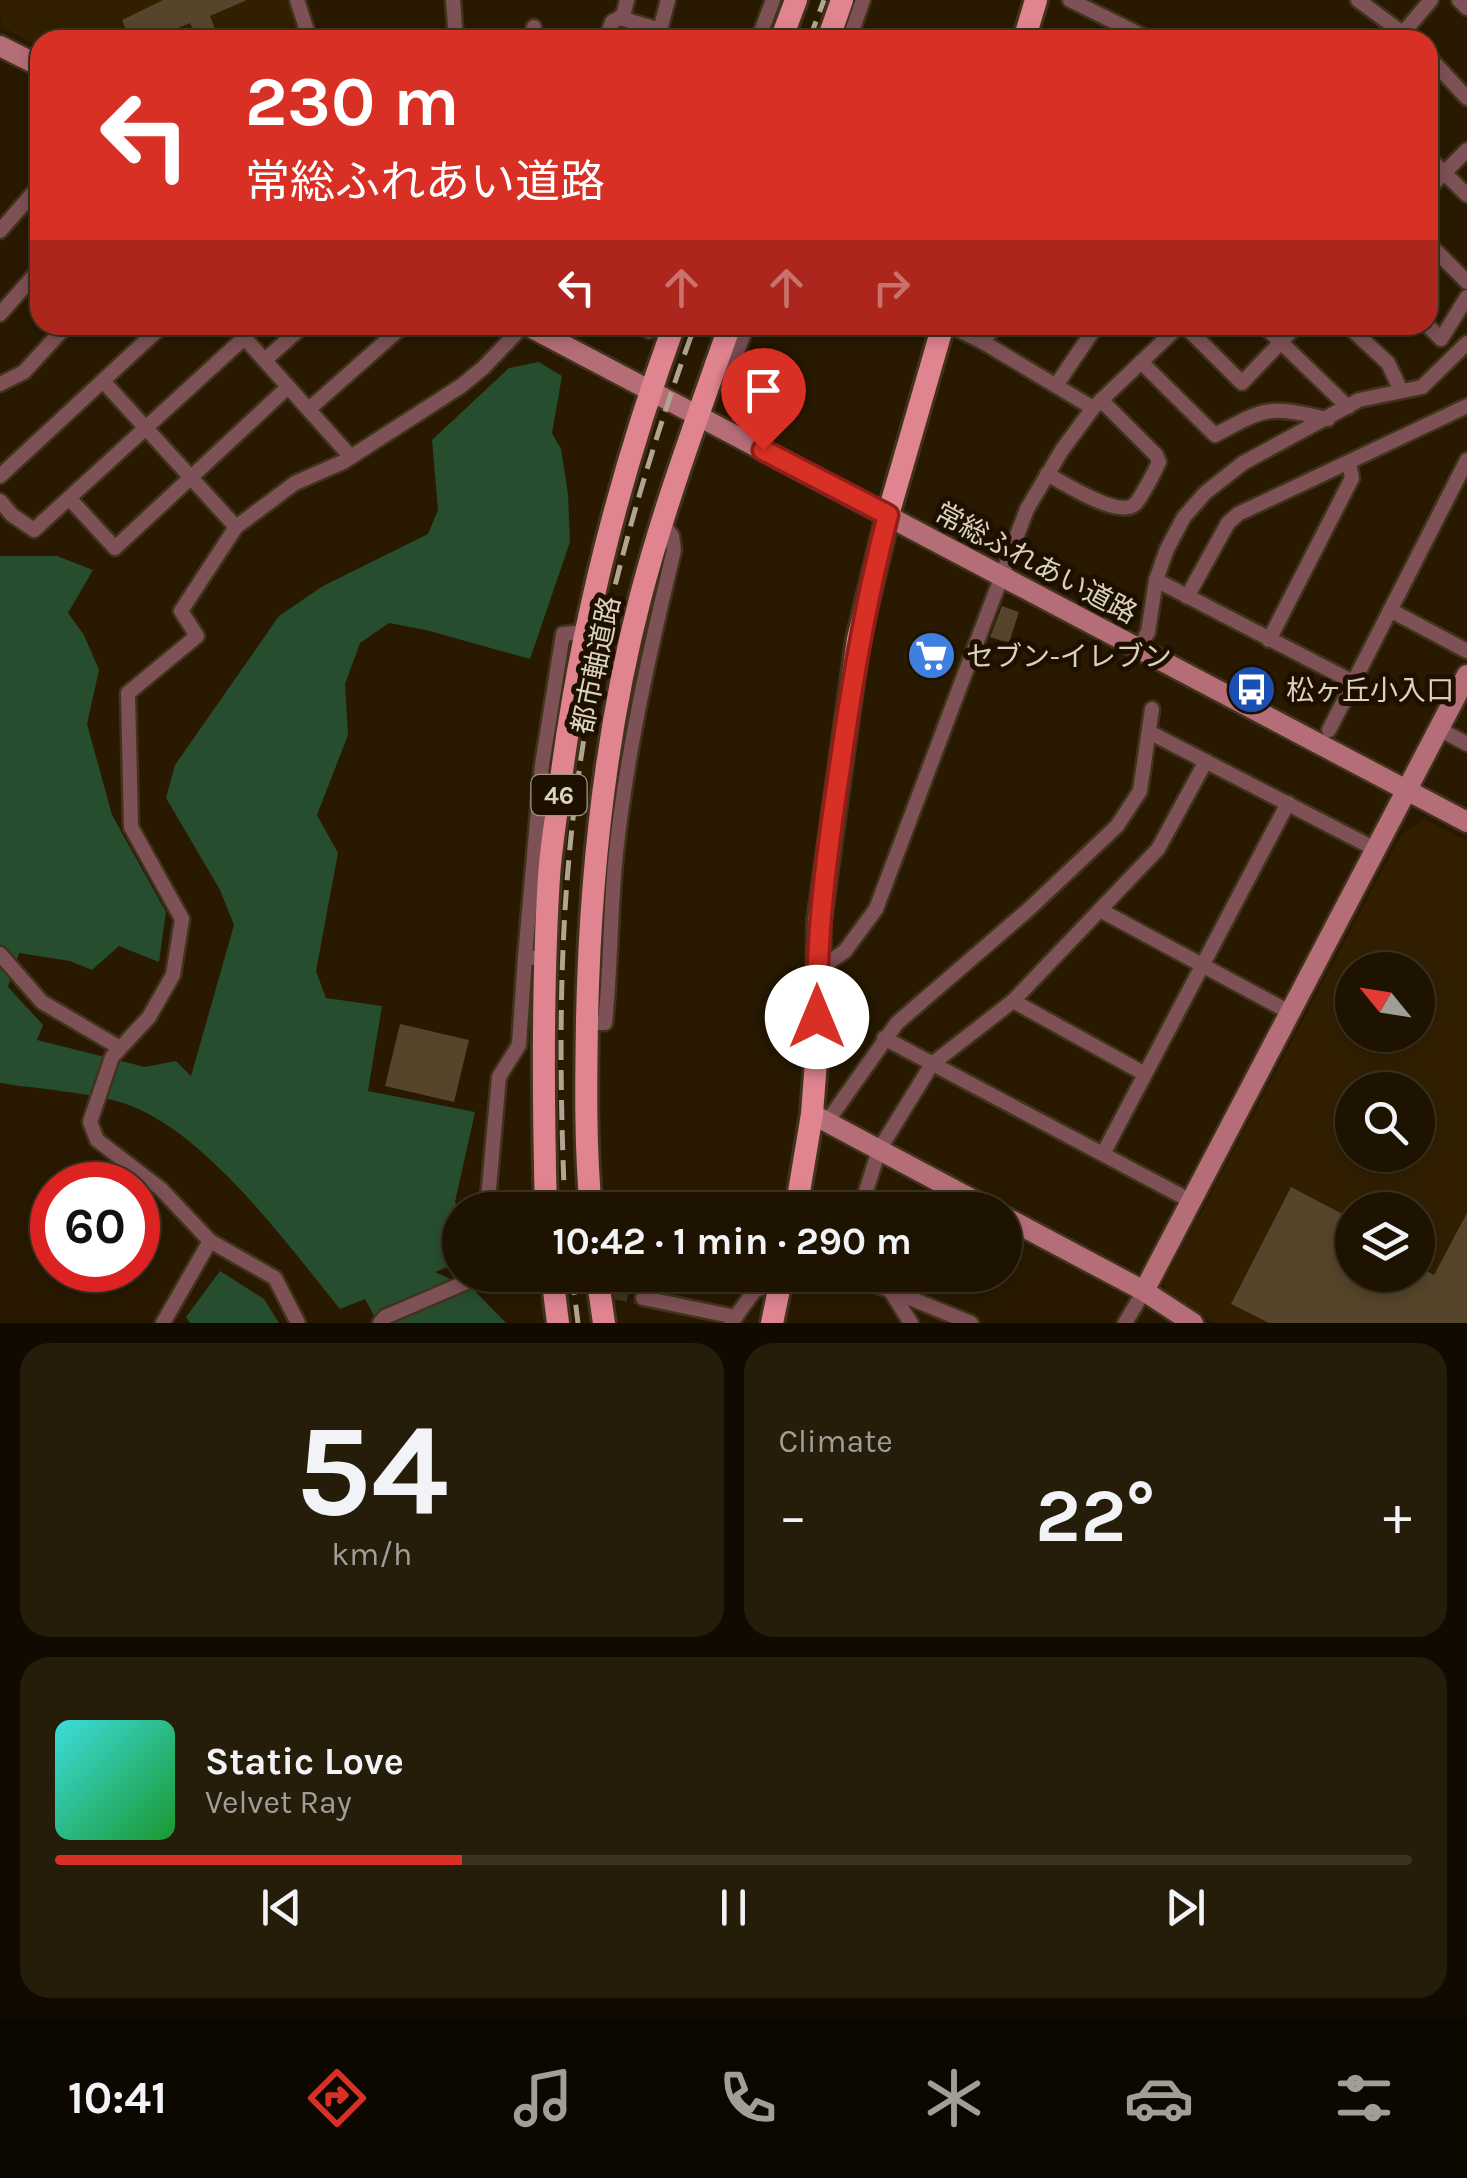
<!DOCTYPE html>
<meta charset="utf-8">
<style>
body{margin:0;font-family:Karla,"Noto Sans JP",sans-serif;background:#261c0a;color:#f1f3f6;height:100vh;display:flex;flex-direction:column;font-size:38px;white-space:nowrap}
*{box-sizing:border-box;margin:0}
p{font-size:32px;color:#a19e99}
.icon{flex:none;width:55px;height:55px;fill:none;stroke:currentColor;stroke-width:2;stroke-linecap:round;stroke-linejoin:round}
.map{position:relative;height:1323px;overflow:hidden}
.side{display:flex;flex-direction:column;gap:20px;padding:20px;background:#100a00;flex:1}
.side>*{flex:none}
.banner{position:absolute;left:30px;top:30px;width:1408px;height:305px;border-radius:30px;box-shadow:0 5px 15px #0003,0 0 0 2px #3c3222;background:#d93025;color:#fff;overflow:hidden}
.needle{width:65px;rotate:300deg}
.buttons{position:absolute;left:1335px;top:952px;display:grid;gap:20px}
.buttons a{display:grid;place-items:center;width:100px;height:100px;border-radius:50%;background:#1e1300;box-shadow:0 5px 15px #0003,0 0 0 2px #3c3222;font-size:50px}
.speed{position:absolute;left:30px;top:1162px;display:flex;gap:20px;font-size:50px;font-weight:700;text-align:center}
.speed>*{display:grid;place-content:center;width:130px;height:130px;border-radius:50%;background:#1e1300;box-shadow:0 5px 15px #0003,0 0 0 2px #3c3222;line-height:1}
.speed .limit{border:15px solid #d22;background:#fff;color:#111}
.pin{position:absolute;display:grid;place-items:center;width:85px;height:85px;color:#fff;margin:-102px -42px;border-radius:50% 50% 50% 0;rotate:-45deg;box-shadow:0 0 10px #0007}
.pin .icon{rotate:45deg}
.me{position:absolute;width:110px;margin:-55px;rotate:0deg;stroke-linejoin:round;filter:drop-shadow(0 0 8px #0008)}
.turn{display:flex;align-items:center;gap:35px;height:210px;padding:0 50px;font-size:45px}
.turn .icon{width:130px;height:130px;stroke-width:2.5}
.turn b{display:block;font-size:70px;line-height:85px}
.lanes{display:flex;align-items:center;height:95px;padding:0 50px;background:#0003;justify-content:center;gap:50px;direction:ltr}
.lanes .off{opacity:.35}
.big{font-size:75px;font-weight:700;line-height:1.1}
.side .tile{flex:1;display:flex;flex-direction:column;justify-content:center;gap:15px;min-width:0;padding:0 35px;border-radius:30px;background:#261c0a}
.side .dial{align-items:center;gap:0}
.dial b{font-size:130px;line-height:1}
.song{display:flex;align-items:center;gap:30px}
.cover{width:120px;height:120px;border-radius:15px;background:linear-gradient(135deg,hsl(180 70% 55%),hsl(130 70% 35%))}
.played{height:10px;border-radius:5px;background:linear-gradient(90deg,#d93025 30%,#3c3222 30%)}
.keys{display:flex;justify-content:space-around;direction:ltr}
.heat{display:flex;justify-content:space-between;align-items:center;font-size:55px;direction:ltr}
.side .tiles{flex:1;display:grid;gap:20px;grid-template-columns:1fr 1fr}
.tile:last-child{grid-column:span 2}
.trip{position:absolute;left:442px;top:1192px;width:580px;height:100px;border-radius:50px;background:#1e1300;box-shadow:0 5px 15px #0003,0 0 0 2px #3c3222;font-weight:700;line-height:100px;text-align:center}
.menu{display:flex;height:160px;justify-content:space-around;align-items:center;background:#0c0800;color:#a19e99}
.menu .icon{width:70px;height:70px}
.menu .on{color:#d93025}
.menu b{font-size:45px;color:#f1f3f6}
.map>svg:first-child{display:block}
</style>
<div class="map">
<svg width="1467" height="1323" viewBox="0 0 1467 1323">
<rect width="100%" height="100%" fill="#281900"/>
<g fill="#311f00" fill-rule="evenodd">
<path d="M 0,0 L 293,0 L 304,40 L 40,40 L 40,47 L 1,26 Z"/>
<path d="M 1425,820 L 1467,841 L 1467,1323 L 1216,1323 L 1165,1290 L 1164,1282 L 1402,834 ZM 1352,970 L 1418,970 L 1418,1035 L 1352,1035 ZM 1352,1090 L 1418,1090 L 1418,1155 L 1352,1155 ZM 1352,1210 L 1418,1210 L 1418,1275 L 1352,1275 Z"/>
</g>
<g fill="#274d2f">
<path d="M 539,362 L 562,376 L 552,433 L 561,449 L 568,494 L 570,542 L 530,659 L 426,630 L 389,623 L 360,643 L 345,684 L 348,735 L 317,815 L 338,853 L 316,971 L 326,998 L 382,1006 L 368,1091 L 475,1112 L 455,1202 L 460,1215 L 460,1262 L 435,1272 L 474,1290 L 506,1323 L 378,1323 L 365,1299 L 340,1309 C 287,1244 204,1129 123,1103 C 88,1092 37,1089 0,1083 L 0,556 L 57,556 L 93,570 L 68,613 L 84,635 L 99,670 L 87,724 L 112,815 L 166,912 L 159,962 L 119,946 L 92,970 L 70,961 L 19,953 L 8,987 L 43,1025 L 37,1040 L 145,1067 L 176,1061 L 191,1076 L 234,925 L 220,890 L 166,798 L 175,765 L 279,616 L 323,586 L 428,534 L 438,510 L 432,440 L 509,368 Z"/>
<path d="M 220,1271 L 264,1299 L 279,1323 L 190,1323 L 186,1317 Z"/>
</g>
<g fill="#56452a">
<path d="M 163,0 L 247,0 L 210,16 L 215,29 L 196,36 L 190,23 L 150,40 L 130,40 L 122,20 Z"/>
<path d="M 1002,606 L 1019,612 L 1009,643 L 990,637 Z"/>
<path d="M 910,641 L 955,648 L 952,668 L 908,664 Z"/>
<path d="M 400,1024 L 469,1040 L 454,1102 L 385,1086 Z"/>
<path d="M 1291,1187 L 1352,1219 L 1352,1275 L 1418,1275 L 1418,1266 L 1434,1275 L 1467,1213 L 1467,1323 L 1269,1323 L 1231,1304 Z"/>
</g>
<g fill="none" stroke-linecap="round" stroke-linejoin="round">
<path stroke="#43351d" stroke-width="14" stroke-dasharray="14 7" stroke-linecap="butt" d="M 532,1275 L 643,1298"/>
<defs>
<g id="street">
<path d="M 297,0 L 310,40"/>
<path d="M 453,0 L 456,40"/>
<path d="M 1070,0 L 1151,40"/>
<path d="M 1358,0 L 1412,40"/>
<path d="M 1459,0 L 1467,8"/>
<path d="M 620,18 L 660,30 L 668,0"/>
<path d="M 531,40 L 534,27"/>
<path d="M 606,40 L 612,22 L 623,16 L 627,0"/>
<path d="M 758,40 L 773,0"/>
<path d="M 849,40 L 863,0"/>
<path d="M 1397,40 L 1431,0"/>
<path d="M 1428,56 L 1467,98"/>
<path d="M 1428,157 L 1467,195"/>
<path d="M 1428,189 L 1467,150"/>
<path d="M 0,231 L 40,185"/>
<path d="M 1428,243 L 1467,282"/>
<path d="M 0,314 L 40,269"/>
<path d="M 233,325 L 351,457"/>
<path d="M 948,325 L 983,342 L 1093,408"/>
<path d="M 1184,325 L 1242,383 L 1297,325"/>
<path d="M 1263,325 L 1348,407"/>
<path d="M 1347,325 L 1388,363 L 1401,391"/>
<path d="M 1427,325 L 1441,339 L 1467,297"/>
<path d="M 649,331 L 651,325"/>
<path d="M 983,342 L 995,325"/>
<path d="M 265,360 L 304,325"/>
<path d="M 1141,362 L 1215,435 C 1269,406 1268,406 1328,419"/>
<path d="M 730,371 L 747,325"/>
<path d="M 103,381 L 236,527"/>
<path d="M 0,384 L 24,372 L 67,325"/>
<path d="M 1057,384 L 1097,325"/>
<path d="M 309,409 L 404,325"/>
<path d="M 1047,474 C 1064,483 1119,519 1135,504 C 1141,498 1155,471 1159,462 L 1156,455 L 1101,400"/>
<path d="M 0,476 L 163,325"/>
<path d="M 69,498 L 115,548 L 288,387"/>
<path d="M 0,501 L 12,515 L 34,530 L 244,338"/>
<path d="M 1156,580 L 1353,682"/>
<path d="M 1187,597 L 1228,523 L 1238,514 L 1467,406"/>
<path d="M 1390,610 L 1467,651"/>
<path d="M 1269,640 L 1352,478 L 1349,462"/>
<path d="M 1139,648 L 1148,632 L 1156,580 L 1167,549 L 1184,517 L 1205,493 L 1243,463 L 1359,400 L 1422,387 L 1467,343"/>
<path d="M 1439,729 L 1467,744"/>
<path d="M 1329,730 L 1467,460"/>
<path d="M 1149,732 L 1377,850"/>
<path d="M 1100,910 L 1291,1013"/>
<path d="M 0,954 L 42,1002 L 120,1048"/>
<path d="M 525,957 L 542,765 L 563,634 L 583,632"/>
<path d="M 818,970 L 845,951 L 876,909 L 1027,509 L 1062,450 L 1093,408 L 1180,325"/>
<path d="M 1013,1001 L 1145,1074"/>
<path d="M 587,1023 L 605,1023 C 611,967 610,910 616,853 C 627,750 650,650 674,550 L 672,536 L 663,524"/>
<path d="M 884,1038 L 1191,1201"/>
<path d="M 827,1122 L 897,1023 L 1029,909 L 1117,826 L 1140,791 L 1152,709"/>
<path d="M 1103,1154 L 1288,803"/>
<path d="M 487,1210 L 499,1077 L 519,1045 L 525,957 L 534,958"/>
<path d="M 860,1210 L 879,1150 L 932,1064 L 1013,1001 L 1158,849 L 1206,761"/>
<path d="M 847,1275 L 890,1290 L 911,1323"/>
<path d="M 890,1290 L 971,1323"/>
<path d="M 643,1298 L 736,1317"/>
<path d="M 163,1323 L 210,1241"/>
<path d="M 298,1323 L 275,1278 L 210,1241 L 161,1189 L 97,1140 L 90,1122 L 112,1057 L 149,1017 L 173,975 L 182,919 L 131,827 L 128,693 L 197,636 L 181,611 L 236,527 L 295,483 L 343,462 L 461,386 L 483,368 L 524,325"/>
<path d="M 380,1323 L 385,1317 L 483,1275"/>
<path d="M 731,1323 L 755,1290 L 780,1282 L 840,1275"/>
<path d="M 1125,1323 L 1144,1291"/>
</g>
<g id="secondary">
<path d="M 0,46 L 40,66"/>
<path d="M 526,325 L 1467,822"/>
<path d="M 812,1114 L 992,1210"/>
<path d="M 1005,1217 L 1144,1291 L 1193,1323"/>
<path d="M 1144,1291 L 1467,675"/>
</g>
<g id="primary">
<path d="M 781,40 L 796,0"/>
<path d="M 828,40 L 842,0"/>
<path d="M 1024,40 L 1036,0"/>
<path d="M 546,1210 C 543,1099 542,988 549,877 C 551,847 556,817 560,787 C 580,627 619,476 674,325"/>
<path d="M 591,1210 C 585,1147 586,1084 587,1020 C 590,878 604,738 640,599 C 664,506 698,416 730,325"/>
<path d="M 796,1210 L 812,1114 L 817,1047 L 819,921 L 858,639 L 888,515 L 943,325"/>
<path d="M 552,1275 L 558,1323"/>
<path d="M 597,1275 L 604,1323"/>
<path d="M 772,1323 L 782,1275"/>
</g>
</defs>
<use href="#street" stroke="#41331b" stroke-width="19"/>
<use href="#secondary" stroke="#41331b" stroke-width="25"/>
<use href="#primary" stroke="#41331b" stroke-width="28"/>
<use href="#street" stroke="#7d5156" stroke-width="14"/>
<use href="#secondary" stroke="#b56e77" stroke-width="20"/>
<use href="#primary" stroke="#e08490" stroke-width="22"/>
<g stroke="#b0a593" stroke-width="5" stroke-dasharray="20 10" stroke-linecap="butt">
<path d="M 809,40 L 824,0"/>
<path d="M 565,1210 C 559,1074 558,937 575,802 C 595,638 639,480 695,325"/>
<path d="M 572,1275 L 578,1323"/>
</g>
</g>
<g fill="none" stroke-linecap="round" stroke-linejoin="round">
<defs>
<path id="route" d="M 763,450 L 888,515 C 865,603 851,690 838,780 C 826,859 816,937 817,1017"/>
</defs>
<use href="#route" stroke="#8d1f18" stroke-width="25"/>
<use href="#route" stroke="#d93025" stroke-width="18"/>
</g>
<defs>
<symbol id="supermarket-disc" viewBox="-11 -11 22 22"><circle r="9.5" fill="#3f7fe0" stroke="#1e1000"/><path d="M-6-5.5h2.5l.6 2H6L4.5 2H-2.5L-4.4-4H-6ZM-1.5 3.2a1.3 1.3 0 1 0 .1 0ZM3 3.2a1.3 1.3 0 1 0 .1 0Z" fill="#fff"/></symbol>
<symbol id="bus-disc" viewBox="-11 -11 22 22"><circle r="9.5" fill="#1a4fb4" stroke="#1e1000"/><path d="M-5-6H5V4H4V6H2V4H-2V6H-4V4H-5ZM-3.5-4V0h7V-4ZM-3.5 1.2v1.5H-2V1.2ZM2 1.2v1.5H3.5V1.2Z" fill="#fff"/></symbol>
</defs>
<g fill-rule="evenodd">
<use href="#supermarket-disc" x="904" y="628" width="55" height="55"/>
<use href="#bus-disc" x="1224" y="662" width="55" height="55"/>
</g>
<g text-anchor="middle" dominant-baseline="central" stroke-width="10" stroke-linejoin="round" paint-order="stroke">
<rect fill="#1e1000" stroke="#a29787" stroke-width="2.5" x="531.5" y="775" width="55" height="40" rx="8"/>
<g font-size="25" font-weight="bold" fill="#dbd1c1">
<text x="559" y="795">46</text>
</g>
<g font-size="28" fill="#dbd1c1" stroke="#1e1000">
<text transform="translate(1036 563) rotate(28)">常総ふれあい道路</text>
<text transform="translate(596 665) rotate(-78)">都市軸道路</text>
</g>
<g font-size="28" fill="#dbd1c1" stroke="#1e1000" text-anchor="start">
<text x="966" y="656">セブン-イレブン</text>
<text x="1286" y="690">松ヶ丘小入口</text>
</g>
</g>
</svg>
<div class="buttons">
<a><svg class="needle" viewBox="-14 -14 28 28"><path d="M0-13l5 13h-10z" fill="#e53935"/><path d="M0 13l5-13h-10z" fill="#a19e99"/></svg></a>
<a><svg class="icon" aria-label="search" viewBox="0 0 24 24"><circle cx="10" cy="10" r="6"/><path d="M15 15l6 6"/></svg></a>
<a><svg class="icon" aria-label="layers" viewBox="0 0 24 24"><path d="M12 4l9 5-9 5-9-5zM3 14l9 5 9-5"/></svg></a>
</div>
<div class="speed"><div class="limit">60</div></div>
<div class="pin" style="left:763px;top:450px;background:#d93025"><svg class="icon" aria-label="arrive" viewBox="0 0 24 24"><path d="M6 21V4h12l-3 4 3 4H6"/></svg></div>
<svg class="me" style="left:817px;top:1017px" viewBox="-20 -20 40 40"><circle r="19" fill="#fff"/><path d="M0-13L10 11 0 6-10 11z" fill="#d93025"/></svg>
<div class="trip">10:42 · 1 min · 290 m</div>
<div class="banner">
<div class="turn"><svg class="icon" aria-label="left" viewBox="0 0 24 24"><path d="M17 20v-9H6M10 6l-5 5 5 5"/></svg><div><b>230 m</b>常総ふれあい道路</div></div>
<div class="lanes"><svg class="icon" aria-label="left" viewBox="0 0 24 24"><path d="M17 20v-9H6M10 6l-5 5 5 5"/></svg><svg class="icon off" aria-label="ahead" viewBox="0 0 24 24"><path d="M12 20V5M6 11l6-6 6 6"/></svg><svg class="icon off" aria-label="ahead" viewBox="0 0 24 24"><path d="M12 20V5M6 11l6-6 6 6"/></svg><svg class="icon off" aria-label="right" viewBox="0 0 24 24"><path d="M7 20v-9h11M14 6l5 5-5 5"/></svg></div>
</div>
</div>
<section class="side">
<div class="tiles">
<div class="tile dial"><b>54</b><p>km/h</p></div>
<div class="tile"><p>Climate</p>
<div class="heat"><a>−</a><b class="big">22°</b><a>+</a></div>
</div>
<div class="tile">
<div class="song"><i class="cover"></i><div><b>Static Love</b><p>Velvet Ray</p></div></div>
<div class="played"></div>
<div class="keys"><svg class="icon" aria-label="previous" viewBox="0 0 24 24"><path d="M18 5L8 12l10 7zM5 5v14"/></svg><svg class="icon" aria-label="pause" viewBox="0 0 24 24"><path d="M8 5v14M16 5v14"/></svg><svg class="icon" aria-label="next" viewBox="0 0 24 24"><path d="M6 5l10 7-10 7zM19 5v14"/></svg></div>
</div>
</div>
</section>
<nav class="menu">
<b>10:41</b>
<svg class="icon on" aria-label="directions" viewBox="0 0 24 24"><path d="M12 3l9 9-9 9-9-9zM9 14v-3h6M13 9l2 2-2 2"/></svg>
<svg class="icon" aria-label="music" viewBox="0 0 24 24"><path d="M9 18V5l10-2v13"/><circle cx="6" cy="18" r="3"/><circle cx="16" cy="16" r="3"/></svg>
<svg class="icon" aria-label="phone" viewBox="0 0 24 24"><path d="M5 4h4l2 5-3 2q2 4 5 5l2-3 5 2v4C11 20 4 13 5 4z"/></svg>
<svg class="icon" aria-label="climate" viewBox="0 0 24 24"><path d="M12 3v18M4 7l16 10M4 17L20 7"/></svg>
<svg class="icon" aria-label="car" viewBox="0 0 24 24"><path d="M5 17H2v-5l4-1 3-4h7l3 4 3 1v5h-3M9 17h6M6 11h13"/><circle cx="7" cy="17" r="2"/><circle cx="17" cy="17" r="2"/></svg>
<svg class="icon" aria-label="filters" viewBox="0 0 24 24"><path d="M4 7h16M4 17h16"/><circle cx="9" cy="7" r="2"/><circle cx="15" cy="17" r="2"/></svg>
</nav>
